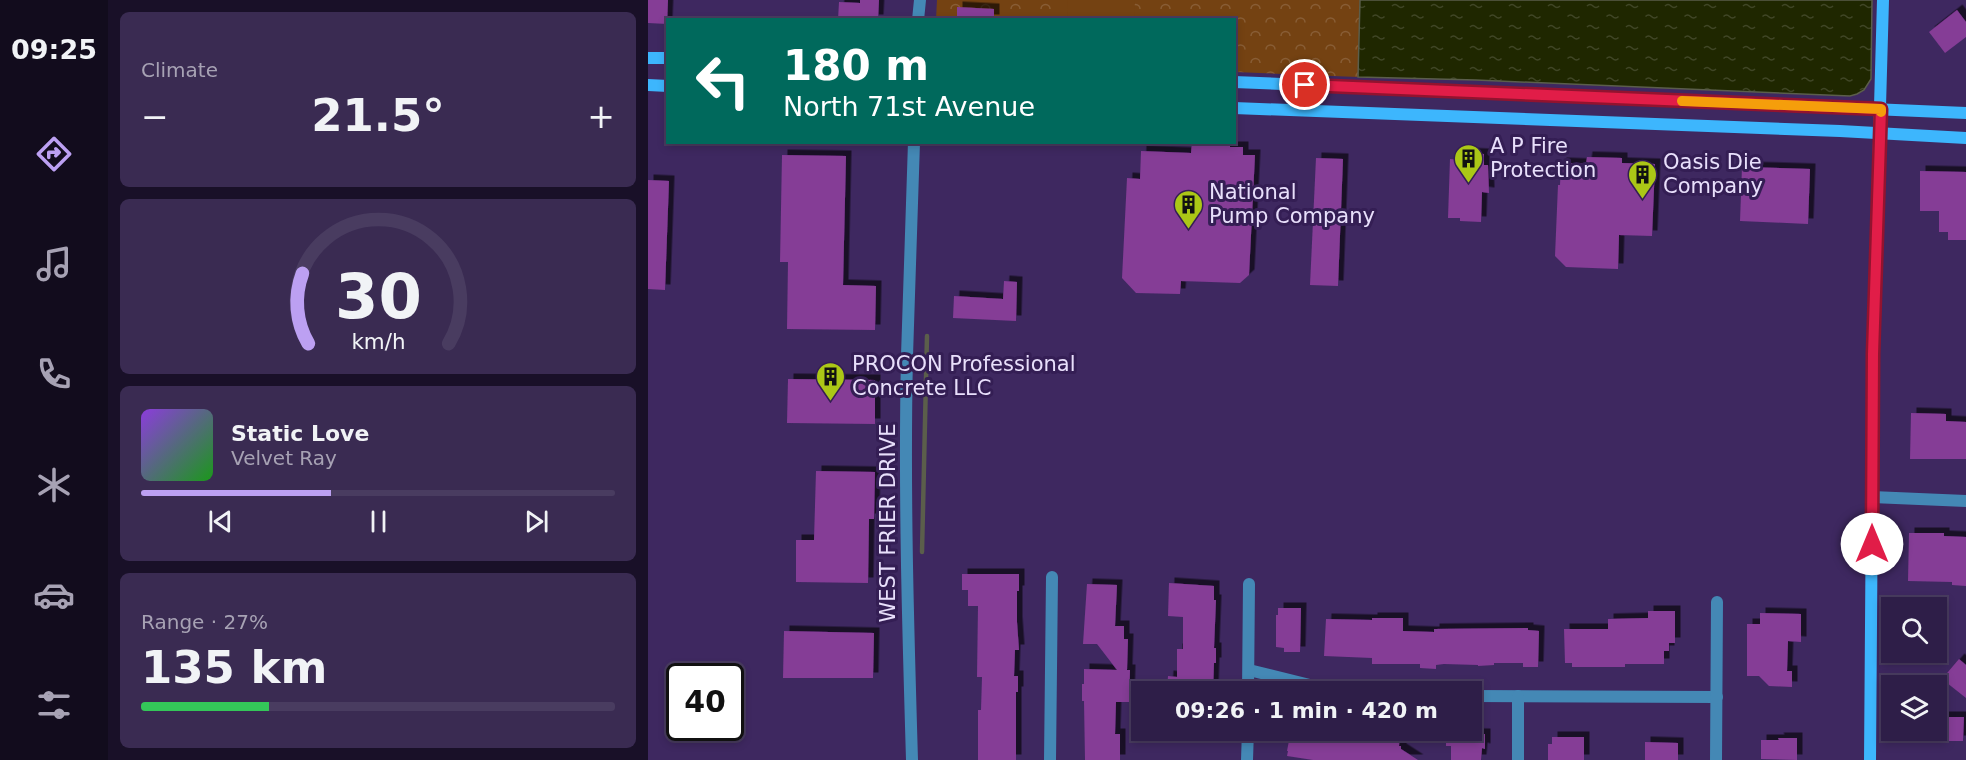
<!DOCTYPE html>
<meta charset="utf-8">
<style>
body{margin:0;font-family:"DejaVu Sans",sans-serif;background:#3a2b52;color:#f1f3f6;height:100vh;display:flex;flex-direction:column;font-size:22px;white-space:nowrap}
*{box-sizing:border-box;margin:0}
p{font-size:20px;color:#a7a2b4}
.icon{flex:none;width:33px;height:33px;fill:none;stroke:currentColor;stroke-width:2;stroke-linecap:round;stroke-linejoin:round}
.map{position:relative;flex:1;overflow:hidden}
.details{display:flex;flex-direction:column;gap:12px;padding:12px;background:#191028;width:540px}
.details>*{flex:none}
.hud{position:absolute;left:18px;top:18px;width:570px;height:126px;border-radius:0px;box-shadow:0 3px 9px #0003,0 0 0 2px #493c60;background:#00695c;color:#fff;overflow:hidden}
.buttons{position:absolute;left:1233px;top:597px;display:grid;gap:12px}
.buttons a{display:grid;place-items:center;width:66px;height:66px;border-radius:0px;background:#2e1e48;box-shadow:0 3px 9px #0003,0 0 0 2px #493c60;font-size:30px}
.speed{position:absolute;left:18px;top:663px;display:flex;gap:12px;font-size:30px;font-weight:700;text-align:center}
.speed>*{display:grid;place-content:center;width:78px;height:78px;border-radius:50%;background:#2e1e48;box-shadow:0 3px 9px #0003,0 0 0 2px #493c60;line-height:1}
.speed .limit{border:3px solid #111;border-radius:9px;background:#fff;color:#111}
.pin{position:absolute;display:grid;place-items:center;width:51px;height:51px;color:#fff;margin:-26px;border:3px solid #fff;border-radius:50%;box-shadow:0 2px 6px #0007}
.me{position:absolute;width:66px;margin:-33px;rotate:0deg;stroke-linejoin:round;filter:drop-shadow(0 0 4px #0008)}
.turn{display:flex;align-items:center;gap:21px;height:126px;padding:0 18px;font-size:27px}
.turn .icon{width:78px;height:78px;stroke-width:2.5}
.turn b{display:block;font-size:42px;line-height:51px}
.big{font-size:45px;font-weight:600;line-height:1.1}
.details .card{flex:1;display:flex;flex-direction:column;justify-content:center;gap:9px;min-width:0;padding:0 21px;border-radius:9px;background:#3a2b52}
.details .dial{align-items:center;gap:0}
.dial svg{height:156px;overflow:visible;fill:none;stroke:#493c60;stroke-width:7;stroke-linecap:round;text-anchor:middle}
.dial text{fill:#f1f3f6;stroke:none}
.song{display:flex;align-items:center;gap:18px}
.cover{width:72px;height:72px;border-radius:9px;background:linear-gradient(135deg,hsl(270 70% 55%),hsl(120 70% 35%))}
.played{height:6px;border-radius:3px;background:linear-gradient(90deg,#bca0f2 40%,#493c60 40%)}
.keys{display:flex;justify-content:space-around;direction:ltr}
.heat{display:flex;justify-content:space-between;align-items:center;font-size:33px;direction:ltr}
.charge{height:9px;border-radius:4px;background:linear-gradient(90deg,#34c759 27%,#493c60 0)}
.trip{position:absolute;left:483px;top:681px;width:351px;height:60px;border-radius:0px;background:#2e1e48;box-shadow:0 3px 9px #0003,0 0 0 2px #493c60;font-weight:600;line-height:60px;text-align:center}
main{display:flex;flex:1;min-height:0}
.dock{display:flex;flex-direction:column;width:108px;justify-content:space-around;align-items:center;background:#120c1d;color:#a7a2b4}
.dock .icon{width:42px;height:42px}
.dock .selected{color:#bca0f2}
.dock b{font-size:27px;color:#f1f3f6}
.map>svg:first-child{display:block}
</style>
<main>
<nav class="dock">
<b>09:25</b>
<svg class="icon selected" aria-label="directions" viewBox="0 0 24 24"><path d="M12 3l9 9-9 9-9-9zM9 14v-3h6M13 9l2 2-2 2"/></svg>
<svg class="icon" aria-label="music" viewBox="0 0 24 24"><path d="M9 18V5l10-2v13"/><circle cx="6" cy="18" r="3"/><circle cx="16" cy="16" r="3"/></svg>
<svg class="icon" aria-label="phone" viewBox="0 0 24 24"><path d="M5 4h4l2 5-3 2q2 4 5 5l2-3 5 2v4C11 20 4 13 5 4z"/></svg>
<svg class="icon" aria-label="climate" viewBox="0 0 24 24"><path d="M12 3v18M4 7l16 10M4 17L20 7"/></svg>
<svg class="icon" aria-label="car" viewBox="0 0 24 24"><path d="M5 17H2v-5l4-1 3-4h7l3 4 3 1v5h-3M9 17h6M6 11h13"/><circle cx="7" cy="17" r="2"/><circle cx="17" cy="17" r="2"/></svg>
<svg class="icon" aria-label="filters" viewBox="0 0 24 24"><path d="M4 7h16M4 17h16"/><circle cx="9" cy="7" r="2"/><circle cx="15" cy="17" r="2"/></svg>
</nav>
<section class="details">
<div class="card"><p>Climate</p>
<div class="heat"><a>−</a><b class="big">21.5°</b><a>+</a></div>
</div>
<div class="card dial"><svg viewBox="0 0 100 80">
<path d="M14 69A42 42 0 1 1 86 69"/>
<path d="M14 69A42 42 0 0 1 11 33" stroke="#bca0f2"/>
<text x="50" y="56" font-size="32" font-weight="700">30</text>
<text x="50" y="72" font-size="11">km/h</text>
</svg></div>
<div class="card">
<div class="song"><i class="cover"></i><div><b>Static Love</b><p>Velvet Ray</p></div></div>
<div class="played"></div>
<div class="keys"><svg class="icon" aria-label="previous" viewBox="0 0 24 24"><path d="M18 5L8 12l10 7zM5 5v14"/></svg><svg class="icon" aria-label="pause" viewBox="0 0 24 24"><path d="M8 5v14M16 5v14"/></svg><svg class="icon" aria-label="next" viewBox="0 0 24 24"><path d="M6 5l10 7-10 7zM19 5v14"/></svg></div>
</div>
<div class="card"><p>Range · 27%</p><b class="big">135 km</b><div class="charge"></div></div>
</section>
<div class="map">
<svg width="1318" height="760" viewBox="0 0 1318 760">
<defs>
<pattern id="park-crowns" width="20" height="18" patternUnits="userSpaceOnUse" patternTransform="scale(1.5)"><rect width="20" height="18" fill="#744212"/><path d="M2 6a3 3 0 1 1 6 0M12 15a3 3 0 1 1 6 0" fill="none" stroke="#885d35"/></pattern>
<pattern id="water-ripples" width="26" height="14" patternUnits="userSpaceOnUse" patternTransform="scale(1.5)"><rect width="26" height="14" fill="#1f2700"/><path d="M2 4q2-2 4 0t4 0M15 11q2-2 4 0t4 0" fill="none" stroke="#404626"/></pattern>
<filter id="shadow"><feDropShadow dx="5.5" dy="-5.5" stdDeviation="0" flood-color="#0009"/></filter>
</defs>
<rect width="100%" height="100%" fill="#3e2860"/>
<path fill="url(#park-crowns)" d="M 289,0 L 712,0 L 710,77 L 587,72 L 586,20 L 288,20 Z"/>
<path fill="#744212" d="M 420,0 L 487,0 L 486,19 L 419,19 Z"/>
<path fill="url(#water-ripples)" stroke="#5b5e4b" stroke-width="1.5" d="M 712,0 L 1224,0 L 1223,79 L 1216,90 L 1209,94 L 1202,96 L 828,80 L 710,77 Z"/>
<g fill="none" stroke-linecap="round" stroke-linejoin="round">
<path stroke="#5b5e4b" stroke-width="4.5" d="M 274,552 L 279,336"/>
</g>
<g fill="#853c96" filter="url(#shadow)">
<path d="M 0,0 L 20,0 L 19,24 L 0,23 Z"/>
<path d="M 212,0 L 231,0 L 230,20 L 190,20 L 191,2 L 212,3 Z"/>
<path d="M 309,7 L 346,9 L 346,20 L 309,20 Z"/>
<path d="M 1309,10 L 1318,22 L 1318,37 L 1297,53 L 1281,32 Z"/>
<path d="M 544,142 L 582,142 L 582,147 L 595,147 L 595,155 L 607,155 L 601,275 L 592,283 L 533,281 L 532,294 L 488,293 L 474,278 L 479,178 L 492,179 L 493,151 L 543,153 Z"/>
<path d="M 814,153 L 836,154 L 836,165 L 840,165 L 841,193 L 834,192 L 833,222 L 812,221 L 812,218 L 800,218 L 802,159 L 814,160 Z"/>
<path d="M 134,155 L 198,156 L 195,285 L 228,286 L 227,330 L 139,329 L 140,262 L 132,262 Z"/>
<path d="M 939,157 L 974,158 L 974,163 L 1007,164 L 1004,236 L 971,235 L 970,269 L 918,267 L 907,256 L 910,185 L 912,185 L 913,163 L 938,164 Z"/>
<path d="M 668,158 L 695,159 L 690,286 L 662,285 Z"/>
<path d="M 1094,167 L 1162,169 L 1160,224 L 1092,221 Z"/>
<path d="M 1272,171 L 1318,172 L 1318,240 L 1300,240 L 1300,232 L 1291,232 L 1291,211 L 1272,211 Z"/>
<path d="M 0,180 L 21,181 L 17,290 L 0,289 Z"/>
<path d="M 356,281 L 369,282 L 368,321 L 305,318 L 306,296 L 355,299 Z"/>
<path d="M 140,379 L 227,380 L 227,424 L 139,423 Z"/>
<path d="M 1263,413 L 1298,414 L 1298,421 L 1318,422 L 1318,459 L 1262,459 Z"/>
<path d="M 168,471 L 227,472 L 226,519 L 221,519 L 220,583 L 148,582 L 148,540 L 166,540 Z"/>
<path d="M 1261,533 L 1296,533 L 1296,536 L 1318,537 L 1318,586 L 1304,585 L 1304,582 L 1260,581 Z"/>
<path d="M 314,574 L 371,574 L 371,591 L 369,591 L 369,622 L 371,650 L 367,650 L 366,676 L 370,676 L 370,692 L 368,692 L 368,760 L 330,760 L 330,710 L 333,710 L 334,677 L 329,677 L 330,606 L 320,606 L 320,590 L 314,590 Z"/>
<path d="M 521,583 L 566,586 L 566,600 L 568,600 L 566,648 L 568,648 L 568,663 L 566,663 L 565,692 L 519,692 L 520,676 L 529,677 L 529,649 L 535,649 L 535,617 L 520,616 Z"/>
<path d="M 439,584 L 469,585 L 467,626 L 476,626 L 476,639 L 480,639 L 479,670 L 482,670 L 481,702 L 468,702 L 467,734 L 472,734 L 472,760 L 437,760 L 436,701 L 434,701 L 434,684 L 436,684 L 436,669 L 469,670 L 449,644 L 435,644 Z"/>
<path d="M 630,608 L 653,608 L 652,652 L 636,652 L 636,648 L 628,647 L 628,615 L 630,615 Z"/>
<path d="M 1000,611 L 1027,611 L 1027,643 L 1021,643 L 1021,651 L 1016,651 L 1016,664 L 977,664 L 977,667 L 924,667 L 924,663 L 917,663 L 916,629 L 960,629 L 960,619 L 1000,618 Z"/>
<path d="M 1112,613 L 1153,614 L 1153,642 L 1140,641 L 1139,671 L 1144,671 L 1144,687 L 1121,686 L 1111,676 L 1099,676 L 1099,624 L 1112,624 Z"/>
<path d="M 724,618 L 755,618 L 755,631 L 786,632 L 786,629 L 880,628 L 880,630 L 891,631 L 890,667 L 875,667 L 875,663 L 846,663 L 846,665 L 830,666 L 830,665 L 796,664 L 788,665 L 788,669 L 772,668 L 772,664 L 724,664 L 724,658 L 676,656 L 678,619 L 724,620 Z"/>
<path d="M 136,631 L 226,633 L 225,678 L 135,678 Z"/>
<path d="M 1311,659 L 1318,665 L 1318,698 L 1294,679 Z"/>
<path d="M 1288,717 L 1316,717 L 1315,741 L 1288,741 Z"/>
<path d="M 519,730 L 555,730 L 555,743 L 518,741 Z"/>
<path d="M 643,730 L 703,730 L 734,735 L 735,731 L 752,731 L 751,746 L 753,746 L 753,749 L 770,760 L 665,760 L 639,756 L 640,751 L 639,751 Z"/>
<path d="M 798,733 L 837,734 L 837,749 L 834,748 L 833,760 L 803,760 L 803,746 L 798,746 Z"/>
<path d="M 904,737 L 936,737 L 936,760 L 900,760 L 900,744 L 904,744 Z"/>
<path d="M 1130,738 L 1149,738 L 1149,760 L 1113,759 L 1113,740 L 1131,740 Z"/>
<path d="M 997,742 L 1030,743 L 1030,760 L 997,760 Z"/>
</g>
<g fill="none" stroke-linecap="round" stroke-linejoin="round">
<g stroke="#4488b5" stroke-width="12">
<path d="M 270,20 L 272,0"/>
<path d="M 1224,497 L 1318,501"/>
<path d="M 601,670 L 690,692"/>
<path d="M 600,692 L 601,584"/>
<path d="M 824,696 L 1069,697"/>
<path d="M 264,760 C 260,625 256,491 259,356 C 261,285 264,214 266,142"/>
<path d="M 402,760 L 404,577"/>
<path d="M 599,760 L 600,730"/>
<path d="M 870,760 L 870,696"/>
<path d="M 1068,760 L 1069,602"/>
</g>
<g stroke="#3db6fd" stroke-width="12">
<path d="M 0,58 L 20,58"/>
<path d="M 586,82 L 1318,113"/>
<path d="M 0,85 L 20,86"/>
<path d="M 586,108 L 1192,131 L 1318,138"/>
<path d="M 1222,760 L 1225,354 L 1235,0"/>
</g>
</g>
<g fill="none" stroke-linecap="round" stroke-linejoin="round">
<defs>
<path id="route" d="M 657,85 L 1233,109 L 1225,354 L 1224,544"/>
</defs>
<use href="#route" stroke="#92132f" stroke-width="15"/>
<use href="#route" stroke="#e11d48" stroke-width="10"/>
<path stroke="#f59e0b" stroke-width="10" d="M 1034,101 L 1233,109 L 1233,112"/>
</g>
<defs>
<symbol id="building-pin" viewBox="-11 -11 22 30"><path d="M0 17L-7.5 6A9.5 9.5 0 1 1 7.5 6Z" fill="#abc716" stroke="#341e54"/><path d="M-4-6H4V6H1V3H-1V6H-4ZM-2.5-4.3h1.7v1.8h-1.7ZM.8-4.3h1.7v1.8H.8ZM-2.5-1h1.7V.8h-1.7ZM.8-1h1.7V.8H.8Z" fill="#111"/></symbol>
</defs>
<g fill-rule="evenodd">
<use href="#building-pin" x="804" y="142" width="33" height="45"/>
<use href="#building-pin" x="978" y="158" width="33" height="45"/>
<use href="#building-pin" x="524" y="188" width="33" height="45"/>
<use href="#building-pin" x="166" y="360" width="33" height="45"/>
</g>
<g text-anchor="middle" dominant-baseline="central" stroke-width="6" stroke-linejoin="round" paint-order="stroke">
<g font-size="21" fill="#e8dffb" stroke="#341e54" text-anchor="start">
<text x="842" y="146">A P Fire<tspan x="842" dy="24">Protection</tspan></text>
<text x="1015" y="162">Oasis Die<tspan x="1015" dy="24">Company</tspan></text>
<text x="561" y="192">National<tspan x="561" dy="24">Pump Company</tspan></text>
<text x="204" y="364">PROCON Professional<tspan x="204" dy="24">Concrete LLC</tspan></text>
</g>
<g font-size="21" fill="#e8dffb" stroke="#341e54">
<text transform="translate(240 523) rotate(-90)">WEST FRIER DRIVE</text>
</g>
</g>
</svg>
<div class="buttons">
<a><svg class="icon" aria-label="search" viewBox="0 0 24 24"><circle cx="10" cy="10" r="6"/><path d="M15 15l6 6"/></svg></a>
<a><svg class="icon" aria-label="layers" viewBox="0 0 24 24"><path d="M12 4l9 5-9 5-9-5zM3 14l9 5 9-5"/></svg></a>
</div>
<div class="speed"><div class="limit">40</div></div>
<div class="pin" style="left:657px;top:85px;background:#d93025"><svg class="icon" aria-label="arrive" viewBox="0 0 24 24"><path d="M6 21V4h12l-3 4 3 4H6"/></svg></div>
<svg class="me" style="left:1224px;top:544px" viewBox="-20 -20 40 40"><circle r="19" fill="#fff"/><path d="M0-13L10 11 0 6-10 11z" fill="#e11d48"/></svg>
<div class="trip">09:26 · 1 min · 420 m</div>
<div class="hud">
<div class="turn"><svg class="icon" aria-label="left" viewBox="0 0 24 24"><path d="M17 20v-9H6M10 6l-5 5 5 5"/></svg><div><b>180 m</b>North 71st Avenue</div></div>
</div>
</div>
</main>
